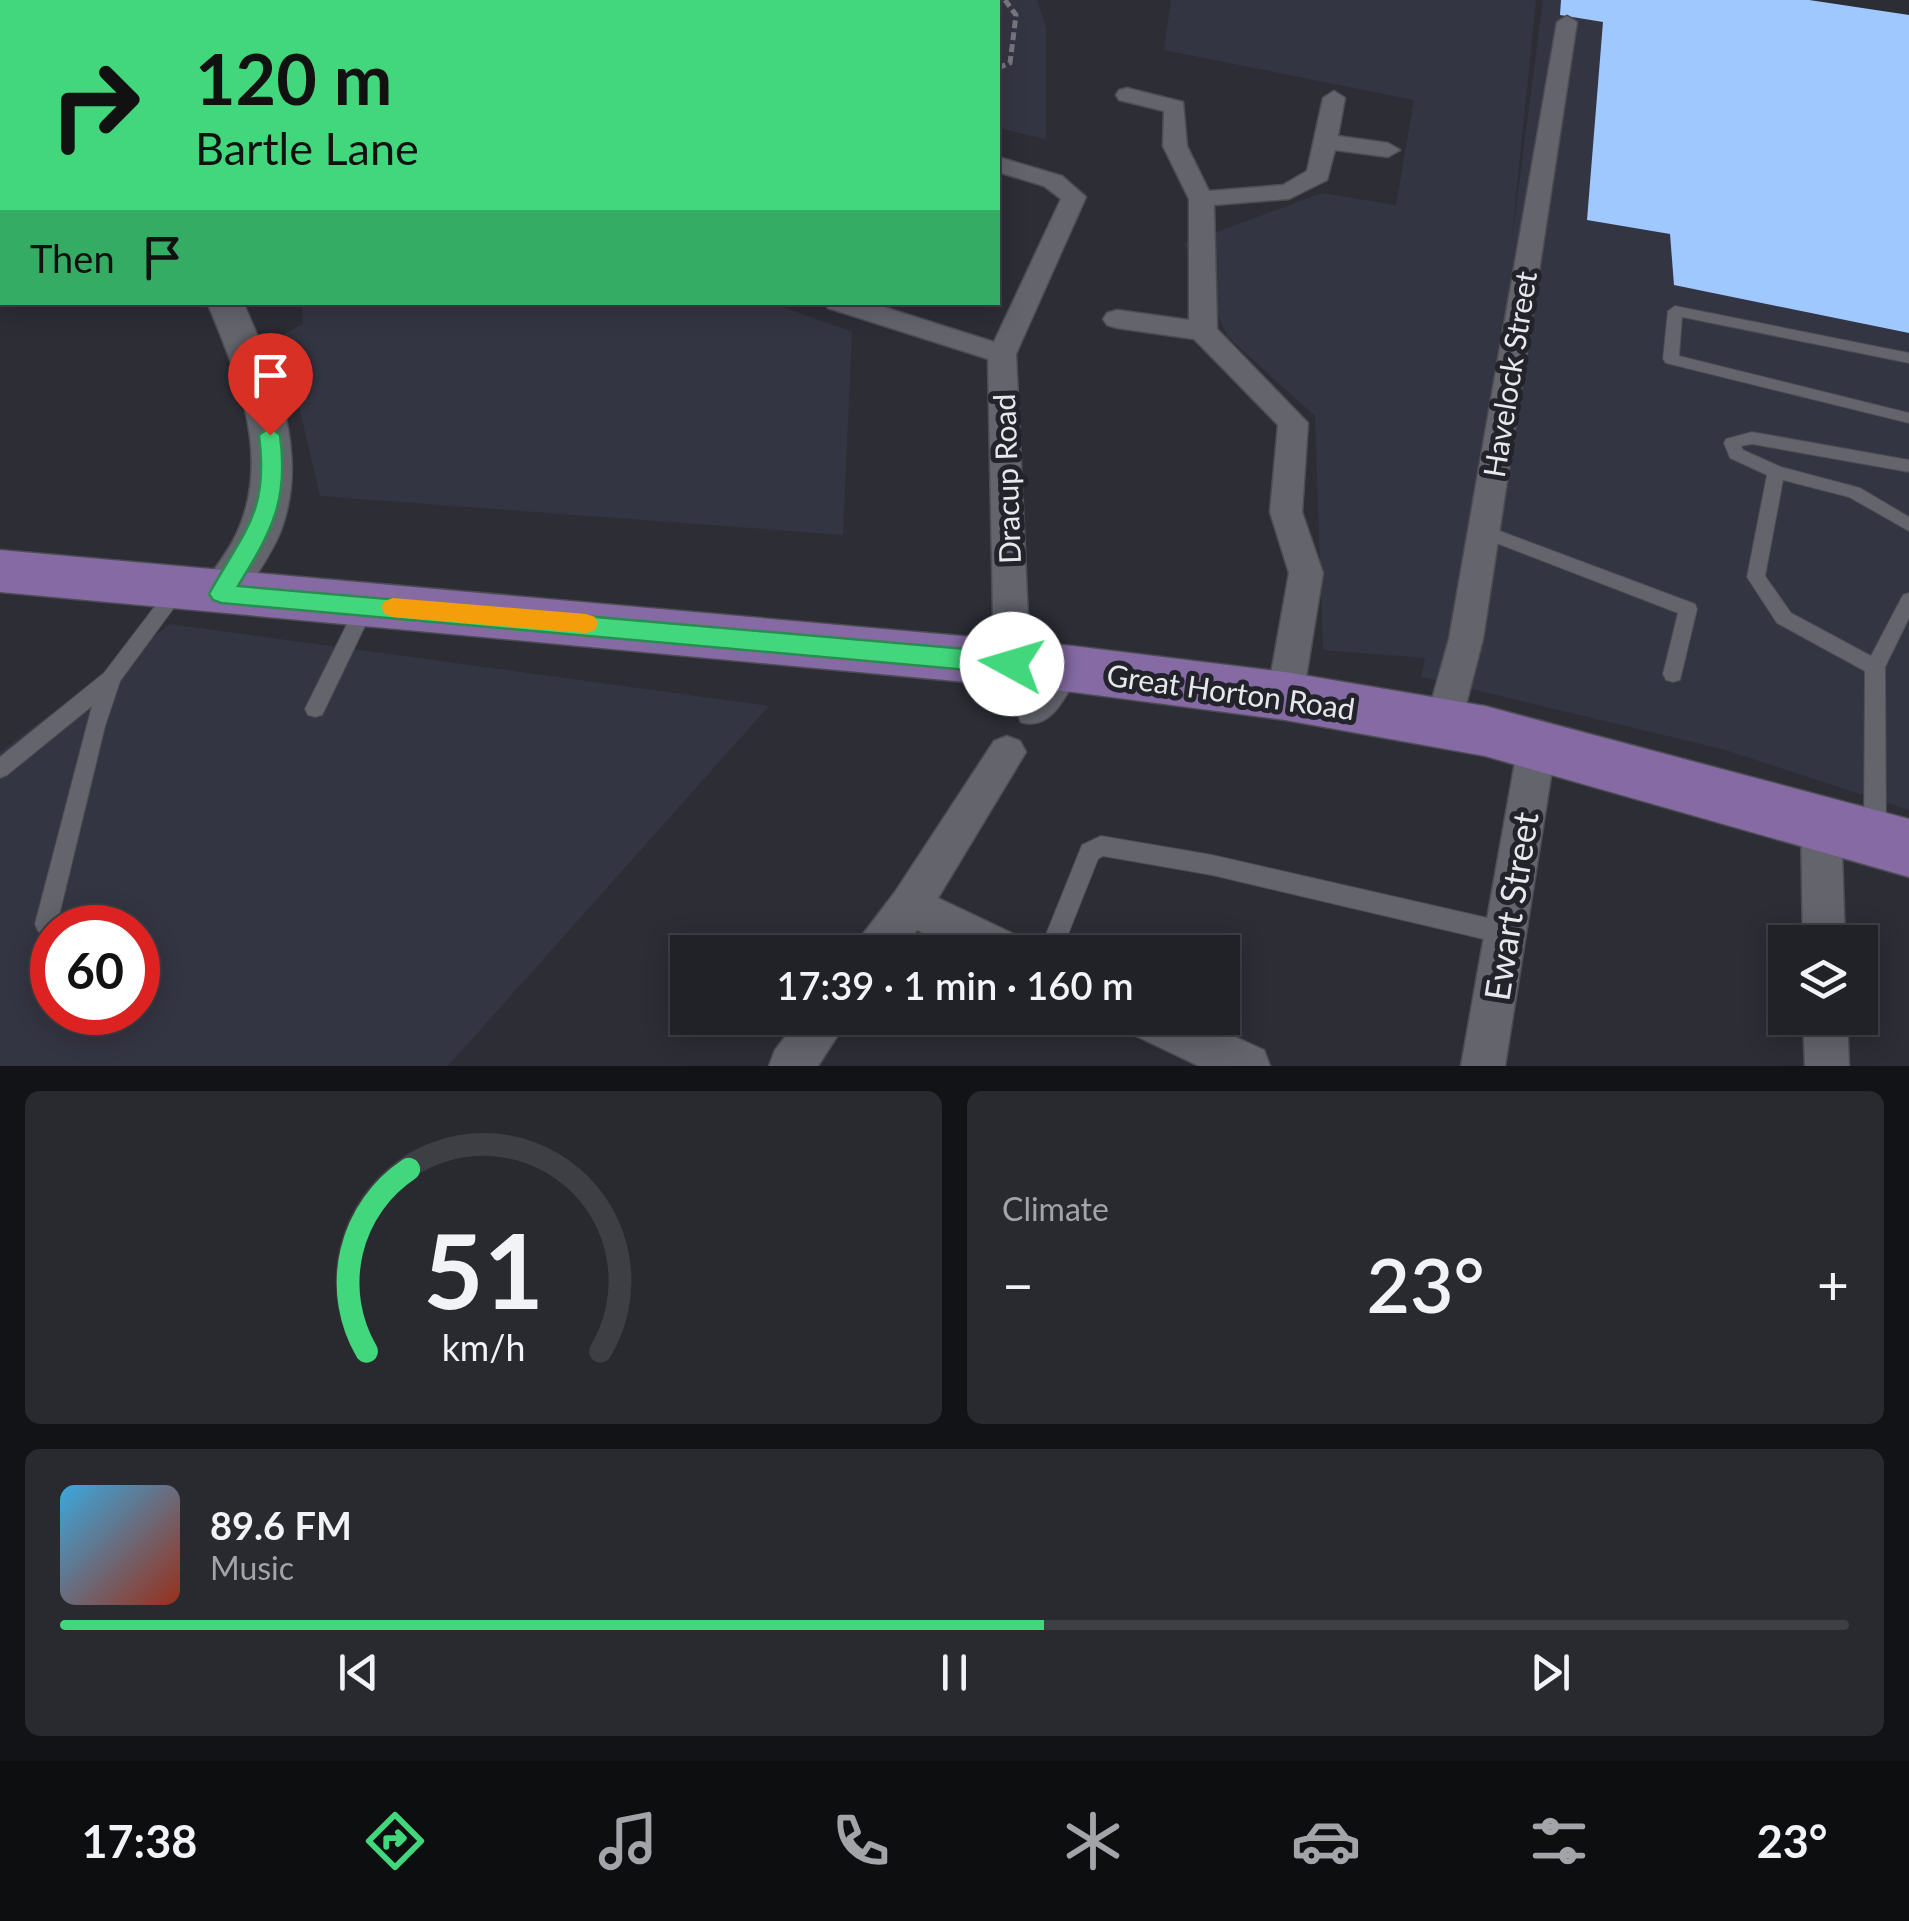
<!DOCTYPE html>
<meta charset="utf-8">
<style>
body{margin:0;font-family:Lato,sans-serif;background:#292a30;color:#f1f3f6;height:100vh;display:flex;flex-direction:column;font-size:38px;white-space:nowrap}
*{box-sizing:border-box;margin:0}
p{font-size:32px;color:#a2a4a8}
.icon{flex:none;width:55px;height:55px;fill:none;stroke:currentColor;stroke-width:2;stroke-linecap:round;stroke-linejoin:round}
.map{position:relative;height:1066px;overflow:hidden}
.side{display:flex;flex-direction:column;gap:25px;padding:25px;background:#121316;flex:1}
.side>*{flex:none}
.banner{position:absolute;left:0px;top:0px;width:1000px;height:305px;box-shadow:0 5px 25px #0003,0 0 0 2px #3e3f45;background:#42d77c;color:#111;overflow:hidden}
.tools{position:absolute;left:1768px;top:925px;display:grid;gap:20px}
.tools a{display:grid;place-items:center;width:110px;height:110px;border-radius:0px;background:#212228;box-shadow:0 5px 25px #0003,0 0 0 2px #3e3f45;font-size:50px}
.speed{position:absolute;left:30px;top:905px;display:flex;gap:20px;font-size:50px;font-weight:700;text-align:center}
.speed>*{display:grid;place-content:center;width:130px;height:130px;border-radius:50%;background:#212228;box-shadow:0 5px 25px #0003,0 0 0 2px #3e3f45;line-height:1}
.speed .limit{border:15px solid #d22;background:#fff;color:#111}
.pin{position:absolute;display:grid;place-items:center;width:85px;height:85px;color:#fff;margin:-102px -42px;border-radius:50% 50% 50% 0;rotate:-45deg;box-shadow:0 0 10px #0007}
.pin .icon{rotate:45deg}
.me{position:absolute;width:110px;margin:-55px;rotate:276deg;stroke-linejoin:round;filter:drop-shadow(0 0 8px #0008)}
.turn{display:flex;align-items:center;gap:35px;height:210px;padding:0 30px;font-size:45px}
.turn .icon{width:130px;height:130px;stroke-width:2.5}
.turn b{display:block;font-size:70px;line-height:85px}
.then{display:flex;align-items:center;height:95px;padding:0 30px;background:#0003;gap:20px;font-size:38px}
.big{font-size:75px;font-weight:600;line-height:1.1}
.side .widget{flex:1;display:flex;flex-direction:column;justify-content:center;gap:15px;min-width:0;padding:0 35px;border-radius:15px;background:#292a30}
.side .dial{align-items:center;gap:0}
.dial svg{height:260px;overflow:visible;fill:none;stroke:#3e3f45;stroke-width:7;stroke-linecap:round;text-anchor:middle}
.dial text{fill:#f1f3f6;stroke:none}
.song{display:flex;align-items:center;gap:30px}
.cover{width:120px;height:120px;border-radius:15px;background:linear-gradient(135deg,hsl(200 70% 55%),hsl(10 70% 35%))}
.played{height:10px;border-radius:5px;background:linear-gradient(90deg,#42d77c 55%,#3e3f45 55%)}
.keys{display:flex;justify-content:space-around;direction:ltr}
.heat{display:flex;justify-content:space-between;align-items:center;font-size:55px;direction:ltr}
.side .tiles{flex:1;display:grid;gap:25px;grid-template-columns:1fr 1fr}
.widget:last-child{grid-column:span 2}
.trip{position:absolute;left:670px;top:935px;width:570px;height:100px;border-radius:0px;background:#212228;box-shadow:0 5px 25px #0003,0 0 0 2px #3e3f45;font-weight:600;line-height:100px;text-align:center}
.menu{display:flex;height:160px;justify-content:space-around;align-items:center;background:#0d0e10;color:#a2a4a8}
.menu .icon{width:70px;height:70px}
.menu .current{color:#42d77c}
.menu b{font-size:45px;color:#f1f3f6}
.map>svg:first-child{display:block}
</style>
<div class="map">
<svg width="1909" height="1066" viewBox="0 0 1909 1066">
<rect width="100%" height="100%" fill="#2c2d35"/>
<g fill="#343542" fill-rule="evenodd">
<path d="M 672,0 L 1037,0 L 1046,28 L 1046,139 L 998,128 L 998,2 L 669,2 Z"/>
<path d="M 1171,0 L 1536,0 L 1511,245 L 1543,0 L 1814,0 L 1909,15 L 1909,810 L 1722,749 L 1421,677 L 1425,658 L 1323,650 L 1315,416 L 1228,337 L 1184,244 L 1322,193 L 1396,205 L 1414,100 L 1164,50 Z"/>
<path d="M 302,302 L 769,302 L 852,332 L 843,535 L 320,496 L 282,335 L 303,324 Z"/>
<path d="M 170,624 L 769,706 L 448,1066 L 0,1066 L 0,752 ZM 52,928 L 138,928 L 138,1012 L 52,1012 Z"/>
</g>
<path fill="#9ec8fe" d="M 1561,0 L 1809,0 L 1909,15 L 1909,333 L 1674,285 L 1670,234 L 1587,220 L 1603,22 L 1560,15 Z"/>
<g fill="none" stroke-linecap="round" stroke-linejoin="round">
<defs>
<g id="service">
<path d="M 1675,306 L 1909,353 L 1909,363 L 1682,317 L 1679,356 L 1909,413 L 1909,423 L 1666,363 L 1663,359 L 1668,311 Z"/>
<path d="M 1752,432 L 1909,460 L 1909,472 L 1752,444 L 1741,446 L 1743,450 L 1781,467 L 1860,488 L 1909,517 L 1909,531 L 1849,497 L 1783,480 L 1765,576 L 1791,613 L 1871,656 L 1903,595 L 1909,593 L 1909,618 L 1885,667 L 1886,832 L 1882,839 L 1875,842 L 1868,839 L 1864,832 L 1865,671 L 1777,623 L 1747,577 L 1767,475 L 1730,458 L 1724,443 L 1726,439 Z"/>
<path d="M 1484,525 L 1695,604 L 1697,609 L 1680,680 L 1673,682 L 1666,680 L 1663,674 L 1678,613 L 1478,536 L 1475,531 L 1478,526 Z"/>
<path d="M 178,582 L 184,584 L 187,589 L 184,594 L 120,681 L 105,726 L 57,924 L 52,928 L 52,932 L 46,935 L 38,931 L 35,924 L 92,706 L 7,775 L 0,778 L 0,757 L 104,673 L 172,584 Z"/>
<path d="M 366,598 L 373,600 L 375,605 L 325,709 L 322,715 L 315,717 L 308,715 L 305,709 L 359,600 Z"/>
<path d="M 1101,836 L 1212,855 L 1505,922 L 1513,925 L 1516,933 L 1513,941 L 1505,944 L 1212,875 L 1103,856 L 1098,859 L 1061,952 L 1039,952 L 1082,845 Z"/>
</g>
<g id="minor">
<path d="M 1567,16 L 1577,22 L 1483,639 L 1461,724 L 1456,735 L 1443,740 L 1430,735 L 1425,724 L 1449,639 L 1557,22 Z"/>
<path d="M 2,74 L 2,88 L 0,89 L 0,75 Z"/>
<path d="M 1127,88 L 1183,102 L 1187,146 L 1209,191 L 1283,185 L 1307,171 L 1323,98 L 1334,91 L 1345,98 L 1338,136 L 1388,143 L 1400,150 L 1388,157 L 1335,150 L 1327,180 L 1289,199 L 1214,205 L 1217,329 L 1308,423 L 1302,512 L 1323,573 L 1303,696 L 1298,707 L 1285,711 L 1272,707 L 1267,696 L 1289,573 L 1270,512 L 1278,425 L 1194,339 L 1117,328 L 1107,325 L 1103,319 L 1107,313 L 1117,310 L 1189,320 L 1189,199 L 1163,146 L 1164,111 L 1119,100 L 1116,95 L 1119,90 Z"/>
<path d="M 998,157 L 1062,176 L 1086,197 L 1016,354 L 1030,663 L 1025,673 L 1012,677 L 999,673 L 994,663 L 988,359 L 828,308 L 825,302 L 868,302 L 994,342 L 1061,199 L 1044,186 L 998,172 Z"/>
<path d="M 1063,654 L 1076,658 L 1081,668 C 1068,692 1052,732 1021,722 L 1016,711 C 1026,691 1041,661 1063,654 Z"/>
<path d="M 1537,729 L 1550,734 L 1556,745 L 1505,1066 L 1461,1066 L 1518,745 L 1524,734 Z"/>
<path d="M 1007,736 L 1020,741 L 1026,752 L 938,898 L 1022,938 L 1028,952 L 964,952 L 917,930 L 900,952 L 854,952 L 860,938 L 895,892 L 994,741 Z"/>
<path d="M 1821,805 L 1835,811 L 1841,823 L 1845,942 L 1803,942 L 1801,823 L 1807,811 Z"/>
<path d="M 800,1018 L 849,1018 L 818,1066 L 769,1066 L 775,1050 Z"/>
<path d="M 1123,1018 L 1193,1018 L 1264,1050 L 1270,1066 L 1199,1066 L 1130,1033 Z"/>
<path d="M 1803,1018 L 1847,1018 L 1849,1066 L 1805,1066 Z"/>
</g>
<g id="tertiary">
<rect x="120" y="0" width="26" height="2"/>
<path d="M 207,302 L 243,302 C 275,376 311,453 280,533 C 269,559 251,582 237,606 L 221,611 L 205,606 L 199,594 C 210,573 226,556 236,535 C 273,457 237,375 207,302 Z"/>
</g>
<path id="primary" d="M 0,550 L 1073,646 L 1285,672 L 1485,706 L 1909,819 L 1909,877 L 1485,756 L 1285,720 L 1073,692 L 0,592 Z"/>
</defs>
<use href="#service" stroke="#4c4c52" stroke-width="2"/>
<use href="#minor" stroke="#4c4c52" stroke-width="3"/>
<use href="#tertiary" stroke="#4c4c52" stroke-width="3"/>
<use href="#primary" stroke="#4c4c52" stroke-width="3"/>
<g stroke="#77787f" stroke-width="5" stroke-dasharray="8 4" stroke-linecap="butt">
<path d="M 711,2 L 716,0"/>
<path d="M 998,68 L 1010,63 L 1016,15 L 1005,0"/>
</g>
<use href="#service" fill="#63646c" fill-rule="evenodd"/>
<use href="#minor" fill="#63646c" fill-rule="evenodd"/>
<use href="#tertiary" fill="#63646c" fill-rule="evenodd"/>
<use href="#primary" fill="#856aa4" fill-rule="evenodd"/>
</g>
<path fill="#42d77c" stroke="#2b8c51" stroke-width="2.5" d="M 270,427 L 280,435 C 289,500 272,531 238,586 L 1012,653 L 1021,656 L 1025,664 L 1021,671 L 1012,674 L 221,603 L 213,600 L 209,594 C 244,530 269,513 259,435 Z"/>
<path fill="#f59e0b" d="M 393,598 L 586,614 L 595,617 L 598,623 L 595,630 L 586,633 L 393,617 L 385,614 L 381,607 L 385,601 Z"/>
<g text-anchor="middle" dominant-baseline="central" stroke-width="10" stroke-linejoin="round" paint-order="stroke">
<g font-size="30" fill="#e7e7ec" stroke="#23232b">
<text transform="translate(1509 374) rotate(-81)">Havelock Street</text>
<text transform="translate(1006 479) rotate(-92)">Dracup Road</text>
<text transform="translate(1231 691) rotate(8)">Great Horton Road</text>
</g>
<g font-size="35" fill="#e7e7ec" stroke="#23232b">
<text transform="translate(1510 906) rotate(-81)">Ewart Street</text>
</g>
</g>
</svg>
<div class="tools">
<a><svg class="icon" aria-label="layers" viewBox="0 0 24 24"><path d="M12 4l9 5-9 5-9-5zM3 14l9 5 9-5"/></svg></a>
</div>
<div class="speed"><div class="limit">60</div></div>
<div class="pin" style="left:270px;top:435px;background:#d93025"><svg class="icon" aria-label="arrive" viewBox="0 0 24 24"><path d="M6 21V4h12l-3 4 3 4H6"/></svg></div>
<svg class="me" style="left:1012px;top:664px" viewBox="-20 -20 40 40"><circle r="19" fill="#fff"/><path d="M0-13L10 11 0 6-10 11z" fill="#42d77c"/></svg>
<div class="trip">17:39 · 1 min · 160 m</div>
<div class="banner">
<div class="turn"><svg class="icon" aria-label="right" viewBox="0 0 24 24"><path d="M7 20v-9h11M14 6l5 5-5 5"/></svg><div><b>120 m</b>Bartle Lane</div></div>
<div class="then">Then<svg class="icon" aria-label="arrive" viewBox="0 0 24 24"><path d="M6 21V4h12l-3 4 3 4H6"/></svg></div>
</div>
</div>
<section class="side">
<div class="tiles">
<div class="widget dial"><svg viewBox="0 0 100 80">
<path d="M14 69A42 42 0 1 1 86 69"/>
<path d="M14 69A42 42 0 0 1 27 13" stroke="#42d77c"/>
<text x="50" y="56" font-size="32" font-weight="700">51</text>
<text x="50" y="72" font-size="11">km/h</text>
</svg></div>
<div class="widget"><p>Climate</p>
<div class="heat"><a>−</a><b class="big">23°</b><a>+</a></div>
</div>
<div class="widget">
<div class="song"><i class="cover"></i><div><b>89.6 FM</b><p>Music</p></div></div>
<div class="played"></div>
<div class="keys"><svg class="icon" aria-label="previous" viewBox="0 0 24 24"><path d="M18 5L8 12l10 7zM5 5v14"/></svg><svg class="icon" aria-label="pause" viewBox="0 0 24 24"><path d="M8 5v14M16 5v14"/></svg><svg class="icon" aria-label="next" viewBox="0 0 24 24"><path d="M6 5l10 7-10 7zM19 5v14"/></svg></div>
</div>
</div>
</section>
<nav class="menu">
<b>17:38</b>
<svg class="icon current" aria-label="directions" viewBox="0 0 24 24"><path d="M12 3l9 9-9 9-9-9zM9 14v-3h6M13 9l2 2-2 2"/></svg>
<svg class="icon" aria-label="music" viewBox="0 0 24 24"><path d="M9 18V5l10-2v13"/><circle cx="6" cy="18" r="3"/><circle cx="16" cy="16" r="3"/></svg>
<svg class="icon" aria-label="phone" viewBox="0 0 24 24"><path d="M5 4h4l2 5-3 2q2 4 5 5l2-3 5 2v4C11 20 4 13 5 4z"/></svg>
<svg class="icon" aria-label="climate" viewBox="0 0 24 24"><path d="M12 3v18M4 7l16 10M4 17L20 7"/></svg>
<svg class="icon" aria-label="car" viewBox="0 0 24 24"><path d="M5 17H2v-5l4-1 3-4h7l3 4 3 1v5h-3M9 17h6M6 11h13"/><circle cx="7" cy="17" r="2"/><circle cx="17" cy="17" r="2"/></svg>
<svg class="icon" aria-label="filters" viewBox="0 0 24 24"><path d="M4 7h16M4 17h16"/><circle cx="9" cy="7" r="2"/><circle cx="15" cy="17" r="2"/></svg>
<b>23°</b>
</nav>
